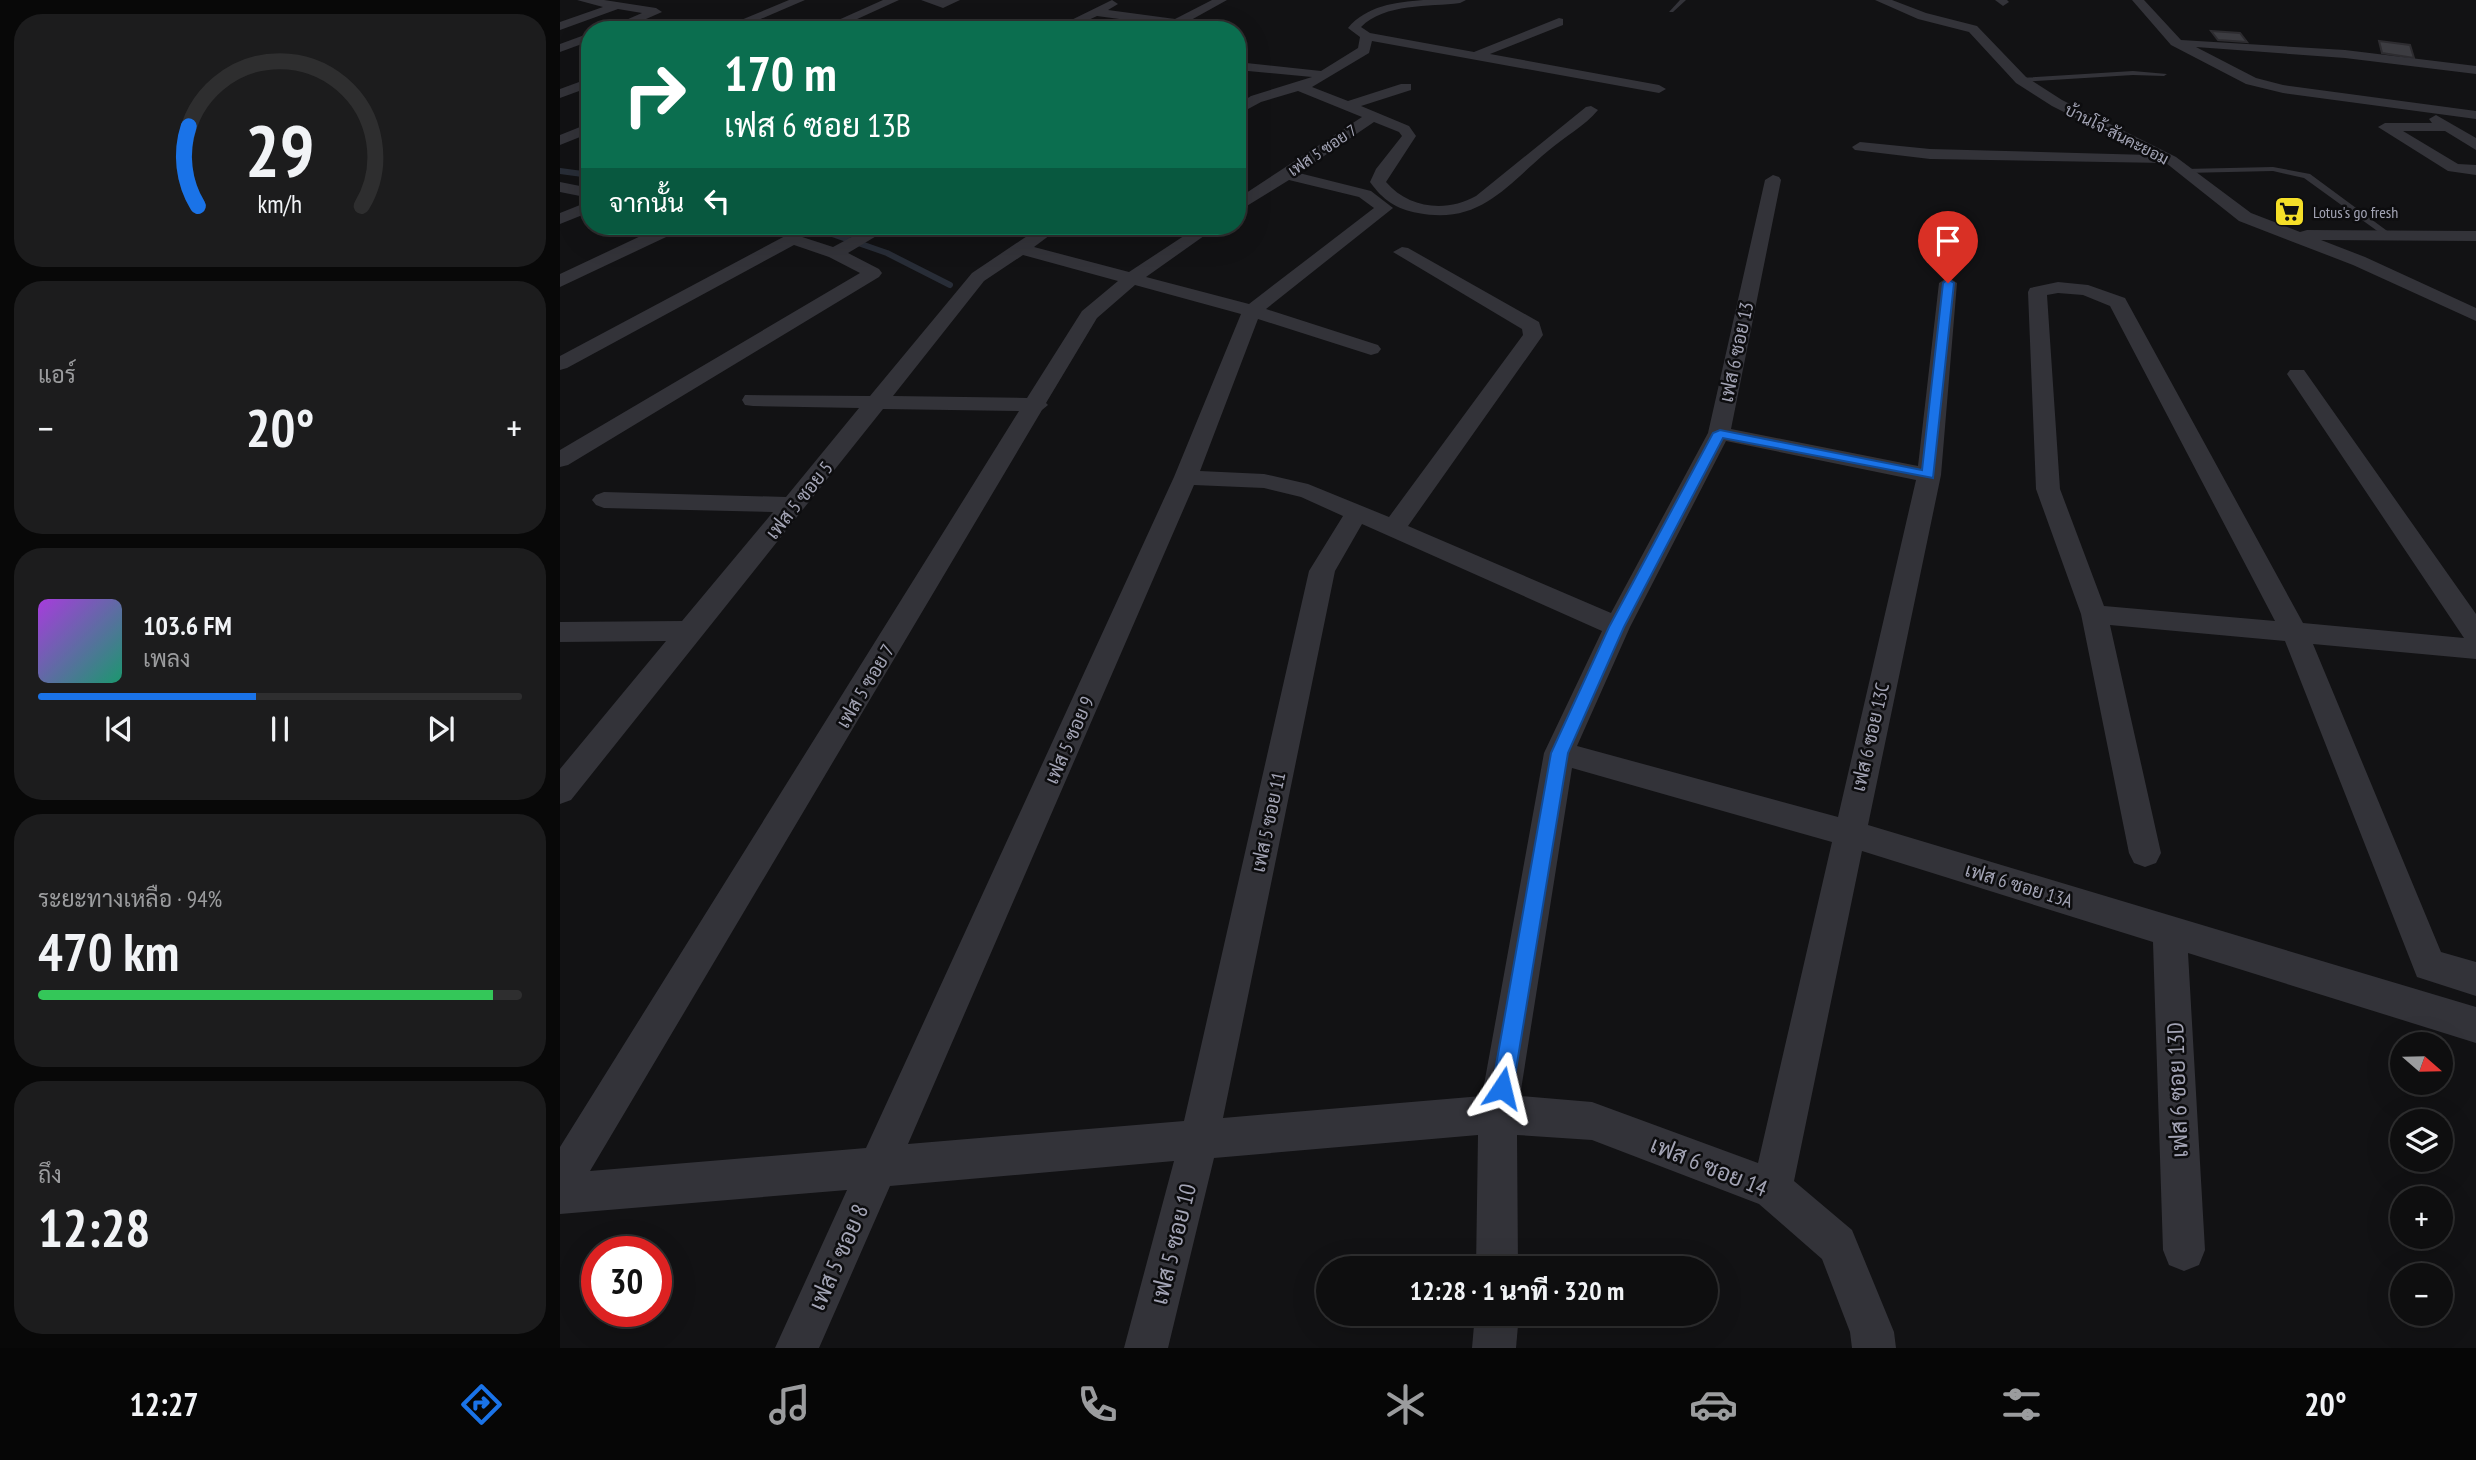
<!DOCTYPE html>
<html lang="th">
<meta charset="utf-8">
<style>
body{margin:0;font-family:"PT Sans Narrow",Sarabun,sans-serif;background:#1c1c1d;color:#f1f3f6;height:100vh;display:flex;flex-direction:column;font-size:26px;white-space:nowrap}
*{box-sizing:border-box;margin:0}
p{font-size:23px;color:#9b9c9e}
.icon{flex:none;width:38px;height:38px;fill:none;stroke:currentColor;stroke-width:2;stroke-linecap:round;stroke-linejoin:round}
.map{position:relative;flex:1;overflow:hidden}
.panel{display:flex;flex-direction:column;gap:14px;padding:14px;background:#080808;width:560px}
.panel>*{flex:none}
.hud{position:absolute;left:21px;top:21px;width:665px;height:214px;border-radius:28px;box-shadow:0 7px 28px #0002,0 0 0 2px #2e2e2f;background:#0b6e4f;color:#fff;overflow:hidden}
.needle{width:46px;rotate:110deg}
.buttons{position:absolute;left:1830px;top:1032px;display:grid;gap:14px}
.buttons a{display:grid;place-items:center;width:63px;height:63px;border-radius:50%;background:#0e0e0f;box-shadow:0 7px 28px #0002,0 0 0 2px #2e2e2f;font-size:35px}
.speed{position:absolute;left:21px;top:1236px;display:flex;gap:14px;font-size:35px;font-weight:700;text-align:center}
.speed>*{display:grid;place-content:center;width:91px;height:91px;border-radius:50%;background:#0e0e0f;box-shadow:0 7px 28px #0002,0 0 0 2px #2e2e2f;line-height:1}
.speed .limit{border:10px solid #d22;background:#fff;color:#111}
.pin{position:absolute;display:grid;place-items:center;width:60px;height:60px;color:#fff;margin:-72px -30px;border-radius:50% 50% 50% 0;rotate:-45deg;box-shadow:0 0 7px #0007}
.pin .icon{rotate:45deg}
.me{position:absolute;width:77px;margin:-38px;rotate:10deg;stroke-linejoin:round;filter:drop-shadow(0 0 5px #0008)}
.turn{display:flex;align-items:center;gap:24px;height:147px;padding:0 28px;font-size:32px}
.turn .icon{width:91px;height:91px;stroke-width:2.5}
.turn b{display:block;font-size:49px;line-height:60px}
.then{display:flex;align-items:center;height:66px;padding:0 28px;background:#0003;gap:14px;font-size:26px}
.big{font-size:52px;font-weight:800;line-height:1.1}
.panel .widget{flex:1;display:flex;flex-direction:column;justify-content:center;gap:10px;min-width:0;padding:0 24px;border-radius:28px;background:#1c1c1d}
.panel .dial{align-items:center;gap:0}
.dial svg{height:182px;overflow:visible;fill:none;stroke:#2e2e2f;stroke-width:7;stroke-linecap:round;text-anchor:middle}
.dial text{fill:#f1f3f6;stroke:none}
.song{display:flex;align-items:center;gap:21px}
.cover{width:84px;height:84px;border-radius:10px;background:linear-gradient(135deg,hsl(280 70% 55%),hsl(160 70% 35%))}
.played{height:7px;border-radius:4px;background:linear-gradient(90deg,#1a73e8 45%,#2e2e2f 45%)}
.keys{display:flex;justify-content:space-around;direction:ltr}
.heat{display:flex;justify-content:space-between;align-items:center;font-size:38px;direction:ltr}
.charge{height:10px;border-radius:5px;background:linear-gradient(90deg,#34c759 94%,#2e2e2f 0)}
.trip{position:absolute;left:756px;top:1256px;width:402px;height:70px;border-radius:35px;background:#0e0e0f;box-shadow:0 7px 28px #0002,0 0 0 2px #2e2e2f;font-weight:800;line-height:70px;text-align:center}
.tabs{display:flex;height:112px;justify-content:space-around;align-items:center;background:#060606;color:#9b9c9e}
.tabs .icon{width:49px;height:49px}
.tabs .selected{color:#1a73e8}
.tabs b{font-size:32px;color:#f1f3f6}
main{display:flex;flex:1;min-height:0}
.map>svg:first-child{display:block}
</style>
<main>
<section class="panel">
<div class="widget dial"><svg viewBox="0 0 100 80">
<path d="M14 69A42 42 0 1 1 86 69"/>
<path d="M14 69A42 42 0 0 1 10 34" stroke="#1a73e8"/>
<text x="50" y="56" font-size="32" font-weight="700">29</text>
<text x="50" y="72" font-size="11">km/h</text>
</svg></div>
<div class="widget"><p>แอร์</p>
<div class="heat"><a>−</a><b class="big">20°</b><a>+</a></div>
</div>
<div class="widget">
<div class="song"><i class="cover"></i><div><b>103.6 FM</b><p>เพลง</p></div></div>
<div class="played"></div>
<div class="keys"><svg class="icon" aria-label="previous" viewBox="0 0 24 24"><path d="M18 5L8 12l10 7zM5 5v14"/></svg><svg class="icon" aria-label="pause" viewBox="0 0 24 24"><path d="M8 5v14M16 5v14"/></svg><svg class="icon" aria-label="next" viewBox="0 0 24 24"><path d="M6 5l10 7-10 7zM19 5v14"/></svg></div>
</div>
<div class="widget"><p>ระยะทางเหลือ · 94%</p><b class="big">470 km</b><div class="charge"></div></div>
<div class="widget"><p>ถึง</p><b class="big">12:28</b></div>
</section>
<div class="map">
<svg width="1916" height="1348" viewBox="0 0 1916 1348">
<rect width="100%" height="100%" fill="#121214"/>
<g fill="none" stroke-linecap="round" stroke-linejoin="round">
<g stroke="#282d37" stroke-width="6">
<path d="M 0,171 L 30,175"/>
<path d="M 249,226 L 327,253 L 390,285"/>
</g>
</g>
<g fill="#3c3c41" stroke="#2d2c30" stroke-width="2">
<path d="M 1651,31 L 1680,33 L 1687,42 L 1658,40 Z"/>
<path d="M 1819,41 L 1850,45 L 1854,58 L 1822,53 Z"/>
</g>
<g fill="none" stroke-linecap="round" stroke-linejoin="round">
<g fill="#333339" fill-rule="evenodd">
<path d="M 1120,0 L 1126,0 L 1113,12 L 1109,12 Z"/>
<path d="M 1573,71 L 1607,74 L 1604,76 L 1573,75 L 1461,82 L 1458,80 L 1461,78 Z"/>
<path d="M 1713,167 L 1750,174 L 1834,236 L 1827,238 L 1744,178 L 1713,171 L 1625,173 L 1621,171 L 1625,169 Z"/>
</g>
<g fill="#333339" fill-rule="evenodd">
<path d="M 17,0 L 44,0 L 96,8 L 102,12 L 61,30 L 43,30 L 82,13 L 58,9 L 0,30 L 0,22 L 43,7 Z"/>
<path d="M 229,0 L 245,0 L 175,30 L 157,30 Z"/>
<path d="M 323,0 L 339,0 L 273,30 L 256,30 Z"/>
<path d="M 361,0 L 400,0 L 383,8 Z"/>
<path d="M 652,0 L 667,0 L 613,30 L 597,30 L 604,25 L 537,16 L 507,30 L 491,30 L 552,0 L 558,4 L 548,10 L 615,19 Z"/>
<path d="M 863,0 L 906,0 L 900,3 C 869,7 825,3 801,27 L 810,33 L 914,52 L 999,18 L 1003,19 L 1003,25 L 930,54 L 1099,85 L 1106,89 L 1099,93 L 812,41 L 809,53 L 752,87 L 788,101 L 841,84 L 851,84 L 851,90 L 801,106 L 849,126 L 856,136 L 826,182 C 848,208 886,213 916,196 L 1026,107 L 1031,106 L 1038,110 C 1025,126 1004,137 988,151 C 946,186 920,225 858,213 C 836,209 823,200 810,182 L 816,169 L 842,136 L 839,132 L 814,122 L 739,173 L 811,191 L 833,208 L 706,309 L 818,345 L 821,349 L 818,353 L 811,355 L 698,319 L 640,471 L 704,474 L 748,484 L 829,517 L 963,335 L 962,329 L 833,252 L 842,247 L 848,248 L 979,322 L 983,335 L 848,526 L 1051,613 L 1148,433 L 1205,180 L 1213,175 L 1219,177 L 1221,180 L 1171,429 L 1358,466 L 1379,283 L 1388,277 L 1397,283 L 1381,475 L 1308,825 L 1916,1007 L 1916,1043 L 1628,953 L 1645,1250 L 1639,1265 L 1624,1271 L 1609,1265 L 1603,1250 L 1593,942 L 1302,851 L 1234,1181 L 1292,1230 L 1334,1332 L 1336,1348 L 1292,1348 L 1290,1332 L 1262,1259 L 1199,1204 L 1032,1140 L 957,1135 L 958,1269 L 916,1269 L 918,1135 L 654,1158 L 608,1348 L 564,1348 L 614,1161 L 330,1186 L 259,1348 L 215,1348 L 287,1190 L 0,1214 L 0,1147 L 459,411 L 323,409 L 11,800 L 0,804 L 0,769 L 106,641 L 0,642 L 0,622 L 122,621 L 213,512 L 44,508 L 36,505 L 32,500 L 36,495 L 44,492 L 226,497 L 299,408 L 193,406 L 185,405 L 182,400 L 185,395 L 310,396 L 412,273 L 482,226 L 502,226 L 474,247 L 569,272 L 639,226 L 658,226 L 586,277 L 689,304 L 814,208 L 799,197 L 729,180 L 677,212 L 677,199 L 802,117 L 738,91 L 701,102 L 677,115 L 677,105 L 691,96 L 752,77 L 677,70 L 677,62 L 761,71 L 798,48 L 800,37 L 788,28 C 806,6 836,2 863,0 ZM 463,255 L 558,281 L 522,311 L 467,398 L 333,396 L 424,281 ZM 575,285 L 681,314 L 614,477 L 306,1148 L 30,1171 L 482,410 L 488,405 L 486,403 L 537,318 ZM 1166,441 L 1356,480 L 1278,817 L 1017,746 L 1070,627 ZM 634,485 L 704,488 L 741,497 L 783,516 L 749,571 L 624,1121 L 348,1144 ZM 802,524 L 1042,631 L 984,753 L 922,1096 L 663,1118 L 775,571 ZM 1012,768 L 1272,842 L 1198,1163 L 1032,1102 L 960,1096 Z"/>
<path d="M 1315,0 L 1332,0 L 1366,13 L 1417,26 L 1466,77 L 1502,100 L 1616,157 L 1691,213 L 1740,232 L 1747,230 L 1916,231 L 1916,241 L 1761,240 L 1805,257 L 1916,308 L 1916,321 L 1793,265 L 1679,221 L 1606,163 L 1370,159 L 1295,150 L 1292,147 L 1300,142 L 1370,149 L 1589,155 L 1492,106 L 1456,83 L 1409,32 L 1358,19 Z"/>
<path d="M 1435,0 L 1447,0 L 1449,2 L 1443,6 Z"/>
<path d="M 1572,0 L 1584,0 L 1621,40 L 1785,50 L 1916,66 L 1916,74 L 1785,58 L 1636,47 L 1696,78 L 1723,85 L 1916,111 L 1916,119 L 1723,93 L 1686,84 L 1611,45 Z"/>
<path d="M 401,21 L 426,27 L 428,30 L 383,30 Z"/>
<path d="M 30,33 L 30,41 L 0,52 L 0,44 Z"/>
<path d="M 30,78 L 30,87 L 0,98 L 0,89 Z"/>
<path d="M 1876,115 L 1916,138 L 1916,150 L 1885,131 L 1843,131 L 1898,164 L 1916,165 L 1916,175 L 1888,171 L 1818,127 L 1825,123 L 1872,123 L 1869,119 Z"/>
<path d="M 30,123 L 30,133 L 0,145 L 0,135 Z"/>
<path d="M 0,182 L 30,188 L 30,198 L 0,192 Z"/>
<path d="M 30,201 L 30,212 L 0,224 L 0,213 Z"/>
<path d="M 102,226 L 124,226 L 121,230 L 0,287 L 0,274 Z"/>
<path d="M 312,226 L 333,226 L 288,253 L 319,269 L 322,273 L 319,277 L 8,465 L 0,467 L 0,450 L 300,273 L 269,257 L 234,245 L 7,368 L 0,370 L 0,356 L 227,235 L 233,234 L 273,247 Z"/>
<path d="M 1498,282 L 1528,285 L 1565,298 L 1743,623 L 1904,638 L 1727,374 L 1730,370 L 1744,370 L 1916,614 L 1916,659 L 1753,644 L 1881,952 L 1916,962 L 1916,996 L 1857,977 L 1725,641 L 1550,625 L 1601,853 L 1596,863 L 1585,867 L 1574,863 L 1569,853 L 1521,614 L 1476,489 L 1468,292 L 1470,288 ZM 1498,293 L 1523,295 L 1550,306 L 1715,621 L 1544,606 L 1500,489 L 1487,295 Z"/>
<path d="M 915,1314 L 959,1314 L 956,1348 L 912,1348 Z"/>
</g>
</g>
<path fill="#1a73e8" stroke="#114b97" stroke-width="2" d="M 1388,279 L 1394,283 L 1373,478 L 1163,438 L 1064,627 L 1008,753 L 953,1088 L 950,1096 L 942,1099 L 935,1096 L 932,1088 L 991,753 L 1049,627 L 1153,433 L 1160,430 L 1362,470 L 1383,283 Z"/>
<defs>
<symbol id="supermarket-square" viewBox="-11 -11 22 22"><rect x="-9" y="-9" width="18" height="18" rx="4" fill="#f5df28" stroke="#0d0d0f"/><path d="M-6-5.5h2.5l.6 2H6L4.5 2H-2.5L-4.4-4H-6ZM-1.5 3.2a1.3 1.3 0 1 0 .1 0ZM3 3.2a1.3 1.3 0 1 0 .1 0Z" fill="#111"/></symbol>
</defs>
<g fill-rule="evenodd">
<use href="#supermarket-square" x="1712" y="194" width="35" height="35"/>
</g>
<g text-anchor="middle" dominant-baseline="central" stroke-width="5" stroke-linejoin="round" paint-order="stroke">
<g font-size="16" fill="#a3a4b5" stroke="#0d0d0f">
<text transform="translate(1557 134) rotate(27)">บ้านโจ้-สันคะยอม</text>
<text transform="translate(762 150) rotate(-34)">เฟส 5 ซอย 7</text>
</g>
<g font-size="16" fill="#a3a4b5" stroke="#0d0d0f" text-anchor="start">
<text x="1753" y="212">Lotus's go fresh</text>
</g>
<g font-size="19" fill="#a3a4b5" stroke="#0d0d0f">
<text transform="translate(1176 352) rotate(-78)">เฟส 6 ซอย 13</text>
<text transform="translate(239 500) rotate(-51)">เฟส 5 ซอย 5</text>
<text transform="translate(305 686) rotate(-59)">เฟส 5 ซอย 7</text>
<text transform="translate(1310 737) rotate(-77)">เฟส 6 ซอย 13C</text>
<text transform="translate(509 740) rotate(-66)">เฟส 5 ซอย 9</text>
<text transform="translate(708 822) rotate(-78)">เฟส 5 ซอย 11</text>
<text transform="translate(1459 885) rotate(17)">เฟส 6 ซอย 13A</text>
</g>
<g font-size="23" fill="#a3a4b5" stroke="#0d0d0f">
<text transform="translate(1617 1090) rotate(-92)">เฟส 6 ซอย 13D</text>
<text transform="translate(1149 1166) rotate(22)">เฟส 6 ซอย 14</text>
<text transform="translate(613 1244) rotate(-76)">เฟส 5 ซอย 10</text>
<text transform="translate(278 1257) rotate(-66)">เฟส 5 ซอย 8</text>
</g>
</g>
</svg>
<div class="buttons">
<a><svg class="needle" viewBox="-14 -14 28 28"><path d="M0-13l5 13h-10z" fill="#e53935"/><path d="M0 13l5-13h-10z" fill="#9b9c9e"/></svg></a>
<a><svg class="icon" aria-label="layers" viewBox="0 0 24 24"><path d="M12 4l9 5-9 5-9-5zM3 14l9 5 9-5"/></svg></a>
<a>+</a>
<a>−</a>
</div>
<div class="speed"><div class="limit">30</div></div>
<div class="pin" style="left:1388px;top:283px;background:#d93025"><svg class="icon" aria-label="arrive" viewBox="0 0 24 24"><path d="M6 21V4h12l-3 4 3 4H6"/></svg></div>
<svg class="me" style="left:942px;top:1088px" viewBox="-20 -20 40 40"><path d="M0-17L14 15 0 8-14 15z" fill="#1a73e8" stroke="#fff" stroke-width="4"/></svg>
<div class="trip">12:28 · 1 นาที · 320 m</div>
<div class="hud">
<div class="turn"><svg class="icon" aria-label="right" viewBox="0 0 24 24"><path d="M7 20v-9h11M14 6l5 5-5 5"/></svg><div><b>170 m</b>เฟส 6 ซอย 13B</div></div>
<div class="then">จากนั้น<svg class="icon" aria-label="left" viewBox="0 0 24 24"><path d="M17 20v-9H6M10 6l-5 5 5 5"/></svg></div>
</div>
</div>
</main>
<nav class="tabs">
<b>12:27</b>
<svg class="icon selected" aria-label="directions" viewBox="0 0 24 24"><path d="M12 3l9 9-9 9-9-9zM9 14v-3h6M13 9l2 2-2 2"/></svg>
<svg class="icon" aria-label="music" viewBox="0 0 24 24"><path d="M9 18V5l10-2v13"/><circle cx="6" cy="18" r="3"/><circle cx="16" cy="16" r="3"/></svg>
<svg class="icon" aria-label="phone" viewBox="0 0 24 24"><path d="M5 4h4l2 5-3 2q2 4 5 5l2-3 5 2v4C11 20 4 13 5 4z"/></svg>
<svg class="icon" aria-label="climate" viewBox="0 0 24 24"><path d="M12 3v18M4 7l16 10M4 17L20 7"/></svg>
<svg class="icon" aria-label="car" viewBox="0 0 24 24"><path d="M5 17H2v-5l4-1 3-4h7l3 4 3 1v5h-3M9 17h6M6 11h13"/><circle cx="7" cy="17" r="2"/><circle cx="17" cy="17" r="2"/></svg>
<svg class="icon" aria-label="filters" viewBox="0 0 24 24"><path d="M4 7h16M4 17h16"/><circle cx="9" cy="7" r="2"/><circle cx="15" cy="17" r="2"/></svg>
<b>20°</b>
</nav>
